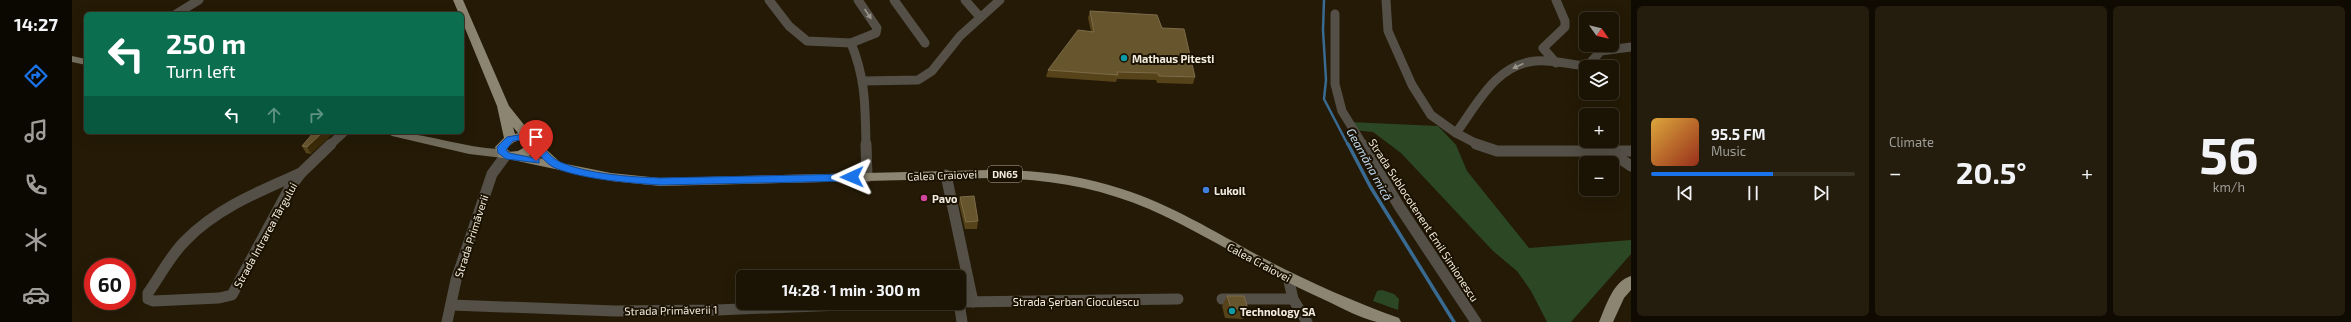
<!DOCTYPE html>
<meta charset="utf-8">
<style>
body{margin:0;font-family:"Exo 2",sans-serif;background:#241d0e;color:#f1f3f6;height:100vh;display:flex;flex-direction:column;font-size:15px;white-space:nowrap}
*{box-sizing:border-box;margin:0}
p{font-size:13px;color:#a09e9a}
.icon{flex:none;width:22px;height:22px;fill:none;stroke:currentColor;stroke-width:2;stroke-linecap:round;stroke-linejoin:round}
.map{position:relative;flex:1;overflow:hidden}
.details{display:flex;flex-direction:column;gap:6px;padding:6px;background:#0f0b02;width:720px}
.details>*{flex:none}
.top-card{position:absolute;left:12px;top:12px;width:380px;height:122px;border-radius:6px;box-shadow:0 4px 16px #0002,0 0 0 1px #393326;background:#0b6e4f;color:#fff;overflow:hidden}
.needle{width:26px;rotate:124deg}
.fabs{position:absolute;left:1507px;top:12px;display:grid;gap:8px}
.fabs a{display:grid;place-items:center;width:40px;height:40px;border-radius:6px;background:#1b1404;box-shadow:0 4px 16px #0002,0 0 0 1px #393326;font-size:20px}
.speed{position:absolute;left:12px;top:258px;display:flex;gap:8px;font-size:20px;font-weight:700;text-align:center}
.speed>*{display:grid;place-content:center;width:52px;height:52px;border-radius:50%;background:#1b1404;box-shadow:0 4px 16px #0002,0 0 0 1px #393326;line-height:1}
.speed .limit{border:6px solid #d22;background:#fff;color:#111}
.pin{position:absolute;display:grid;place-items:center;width:34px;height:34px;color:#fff;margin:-41px -17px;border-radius:50% 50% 50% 0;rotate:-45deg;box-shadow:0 0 4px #0007}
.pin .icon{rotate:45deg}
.me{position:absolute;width:44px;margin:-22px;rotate:269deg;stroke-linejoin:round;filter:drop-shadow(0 0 3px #0008)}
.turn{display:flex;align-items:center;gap:14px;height:84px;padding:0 16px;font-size:18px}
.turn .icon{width:52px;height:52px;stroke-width:2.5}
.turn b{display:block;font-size:28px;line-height:34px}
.lanes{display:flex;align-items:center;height:38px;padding:0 16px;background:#0003;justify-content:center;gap:20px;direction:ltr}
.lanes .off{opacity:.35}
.big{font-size:30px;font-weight:700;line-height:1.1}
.details .tile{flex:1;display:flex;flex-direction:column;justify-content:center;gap:6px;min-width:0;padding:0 14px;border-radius:6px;background:#241d0e}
.details .dial{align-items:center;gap:0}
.dial b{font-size:52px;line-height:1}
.song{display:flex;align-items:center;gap:12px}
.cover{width:48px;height:48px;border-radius:6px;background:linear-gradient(135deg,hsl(40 70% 55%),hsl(10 70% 35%))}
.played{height:4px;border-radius:2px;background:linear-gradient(90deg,#1a73e8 60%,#393326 60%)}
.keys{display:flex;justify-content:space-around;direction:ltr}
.heat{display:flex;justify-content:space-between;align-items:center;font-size:22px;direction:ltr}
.details .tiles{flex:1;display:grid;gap:6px;grid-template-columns:repeat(3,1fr)}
.trip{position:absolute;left:664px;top:270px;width:230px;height:40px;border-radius:6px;background:#1b1404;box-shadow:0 4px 16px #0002,0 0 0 1px #393326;font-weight:700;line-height:40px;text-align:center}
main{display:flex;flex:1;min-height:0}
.menu{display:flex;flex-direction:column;width:72px;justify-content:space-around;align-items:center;background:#0b0802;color:#a09e9a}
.menu .icon{width:28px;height:28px}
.menu .active{color:#1a73e8}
.menu b{font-size:18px;color:#f1f3f6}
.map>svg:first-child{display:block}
</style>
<main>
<nav class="menu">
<b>14:27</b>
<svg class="icon active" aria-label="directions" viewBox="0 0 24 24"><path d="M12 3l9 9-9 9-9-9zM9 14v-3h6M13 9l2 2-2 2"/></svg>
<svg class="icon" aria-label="music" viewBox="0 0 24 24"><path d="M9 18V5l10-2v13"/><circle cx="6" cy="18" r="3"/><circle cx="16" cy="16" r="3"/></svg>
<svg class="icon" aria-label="phone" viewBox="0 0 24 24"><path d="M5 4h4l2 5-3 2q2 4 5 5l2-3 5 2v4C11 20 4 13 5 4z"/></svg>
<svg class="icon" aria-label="climate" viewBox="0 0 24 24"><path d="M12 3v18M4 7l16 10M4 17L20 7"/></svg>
<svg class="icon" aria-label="car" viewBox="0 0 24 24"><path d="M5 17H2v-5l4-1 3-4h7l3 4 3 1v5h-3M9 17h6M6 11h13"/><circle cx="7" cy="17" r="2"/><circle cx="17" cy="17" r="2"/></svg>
</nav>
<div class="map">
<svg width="1559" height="322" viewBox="0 0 1559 322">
<rect width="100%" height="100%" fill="#241a06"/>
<g fill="#2b4723">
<path d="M 1277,122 L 1366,126 L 1384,145 L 1395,171 L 1457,248 L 1559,240 L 1559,254 L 1499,322 L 1475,322 L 1459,291 L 1445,271 L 1421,251 L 1329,153 L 1301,132 L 1281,130 Z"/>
<path d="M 1310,290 L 1322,294 L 1327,299 L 1326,310 L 1301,301 L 1305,291 Z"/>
</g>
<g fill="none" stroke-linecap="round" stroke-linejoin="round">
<path stroke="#396a91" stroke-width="2.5" d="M 1252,0 L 1251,30 L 1254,80 L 1252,99 L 1276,145"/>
<path stroke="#396a91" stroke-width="3.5" d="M 1276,144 L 1298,186 L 1382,322"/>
<g stroke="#545047" stroke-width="9">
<path d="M 697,0 L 717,26 L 735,41 L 779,43 C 794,80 793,106 794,145"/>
<path d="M 822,0 L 853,43"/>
<path d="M 893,0 L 908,17"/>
<path d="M 1314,0 L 1316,31 L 1340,85 L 1359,115 L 1384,133 L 1407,145"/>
<path d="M 1484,0 L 1493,21 L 1493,27 L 1471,48 L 1484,63"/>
<path d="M 104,14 L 127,0"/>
<path d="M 1263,14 L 1263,84 L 1270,111 L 1291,145"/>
<path d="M 779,43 L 804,33 L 805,28 L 786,0"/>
<path d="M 791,81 L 846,80 L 860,71 L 888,36 L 928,0"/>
<path d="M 1384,133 C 1405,105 1423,65 1463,61 C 1480,59 1498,65 1515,66 L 1529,51 L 1559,47"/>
<path d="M 258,145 L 272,132"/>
</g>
<g stroke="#545047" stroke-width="11">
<path d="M 794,144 L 795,177"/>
<path d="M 1290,144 L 1327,206 L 1404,322"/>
<path d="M 1404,144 L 1425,151 L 1559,151"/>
<path d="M 1537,151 L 1559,166"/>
<path d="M 229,173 L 217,189 L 160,295 L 147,298 L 81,301 L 76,299 L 76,293 C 88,276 98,256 113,241 C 145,208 188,191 229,173 Z"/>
<path d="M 229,173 L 259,144"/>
<path d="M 874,175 L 901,302"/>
<path d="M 1216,277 L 1221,299 L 1235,322"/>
<path d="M 1150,299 L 1221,299"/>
<path d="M 887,302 L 1106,299"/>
<path d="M 887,302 L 890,322"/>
<path d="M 379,305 L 543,311 L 645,310 L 820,303"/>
<path d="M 375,322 L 384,280 L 420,174 L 434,155"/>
</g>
<g fill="#746e5e" fill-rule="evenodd">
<path d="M 0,56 L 14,59 L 14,65 L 0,62 Z"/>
<path d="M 314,132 C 348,132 380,144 414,148 C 421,149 433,148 437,154 L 431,158 L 397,154 L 320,136 Z"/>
</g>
<g fill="#8c8571" fill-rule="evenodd">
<path d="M 381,0 L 391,0 L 437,106 L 465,141 L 489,163 L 539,173 L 588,178 L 918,170 C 963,170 1007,175 1050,189 C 1100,205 1145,233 1191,258 C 1235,281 1280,301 1327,318 L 1329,322 C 1322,322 1312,322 1305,322 C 1288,318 1270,308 1255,301 C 1193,274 1138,236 1077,209 C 1026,187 974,179 918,178 L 588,186 L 539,181 L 431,158 L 427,157 L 423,147 L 432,138 L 425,106 L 390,21 L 390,14 L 387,14 ZM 441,127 L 446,133 L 443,134 ZM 448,140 L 453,142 L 453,147 L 446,151 L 436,152 L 435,148 L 442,142 ZM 462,151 L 471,159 L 457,156 Z"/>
<path d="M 1559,276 L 1559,290 L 1552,298 L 1541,322 L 1527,322 C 1534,306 1541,281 1559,276 Z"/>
</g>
</g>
<g fill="#574319">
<path d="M 1018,11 L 1090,28 L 1123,77 L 1121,84 L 1085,83 L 1084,80 L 1045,79 L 1044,82 L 974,77 L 976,70 L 1019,31 L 1016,18 Z"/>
<path d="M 242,132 L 239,154 L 234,153 L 230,146 Z"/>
<path d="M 888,197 L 906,221 L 905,229 L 893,229 L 887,204 Z"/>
<path d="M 1155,296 L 1176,309 L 1171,319 L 1153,318 L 1150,306 Z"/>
</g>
<path fill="#3b2b08" d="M 251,132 L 263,132 L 239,154 L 235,147 Z"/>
<g fill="#67552e" stroke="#7d6c4a">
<path d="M 1018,11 L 1085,15 L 1090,28 L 1112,29 L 1123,77 L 1087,76 L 1086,73 L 1045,72 L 1046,75 L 976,70 L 1006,30 L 1022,32 Z"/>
<path d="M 242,132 L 251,132 L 235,147 L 230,146 Z"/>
<path d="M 902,196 L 906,221 L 894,222 L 888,197 Z"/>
<path d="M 1155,296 L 1172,296 L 1176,309 L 1159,308 Z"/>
</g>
<defs><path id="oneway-solid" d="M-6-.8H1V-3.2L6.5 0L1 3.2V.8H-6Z"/></defs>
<g fill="#9b968b">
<use href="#oneway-solid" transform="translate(796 14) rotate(56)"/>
<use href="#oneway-solid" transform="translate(1446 66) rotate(155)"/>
</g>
<path fill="#1a73e8" stroke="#114b97" d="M 452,134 C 468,138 474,156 488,162 C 515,174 558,177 588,178 L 780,174 L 785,177 L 780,181 L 588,185 C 558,183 507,179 481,167 C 470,161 463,146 451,140 L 441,141 L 434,150 L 437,153 L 467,159 L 467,163 L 434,159 L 426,153 L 425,147 L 435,137 Z"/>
<g fill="#0f9aa8" stroke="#1b1101" stroke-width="1.5">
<circle cx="1052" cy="58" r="4"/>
<circle cx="1160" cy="311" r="4"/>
</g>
<circle fill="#3f7fe0" stroke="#1b1101" stroke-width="1.5" cx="1134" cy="190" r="4"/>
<circle fill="#d1479c" stroke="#1b1101" stroke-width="1.5" cx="852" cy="198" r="4"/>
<g text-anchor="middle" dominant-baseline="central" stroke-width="4" stroke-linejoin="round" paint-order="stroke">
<rect fill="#1b1101" stroke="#b2aa9c" stroke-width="1" x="916" y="166" width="34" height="16" rx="3"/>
<g font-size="10" font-weight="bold" fill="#f2ebdf">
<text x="933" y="174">DN65</text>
</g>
<g font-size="11" font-weight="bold" fill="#f2ebdf" stroke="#1b1101" text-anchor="start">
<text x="1060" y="58">Mathaus Pitesti</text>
<text x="1142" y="190">Lukoil</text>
<text x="860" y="198">Pavo</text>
<text x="1168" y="311">Technology SA</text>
</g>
<g font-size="11" fill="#f2ebdf" stroke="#1b1101">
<text transform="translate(870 175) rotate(-2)">Calea Craiovei</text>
<text transform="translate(1352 220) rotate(57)">Strada Sublocotenent Emil Simionescu</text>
<text transform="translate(193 235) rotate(-61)">Strada Intrarea Târgului</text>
<text transform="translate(399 236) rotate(-72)">Strada Primăverii</text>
<text transform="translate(1187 262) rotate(28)">Calea Craiovei</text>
<text x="1004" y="301">Strada Șerban Cioculescu</text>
<text transform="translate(599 310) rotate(-1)">Strada Primăverii 1</text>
</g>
<g font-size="12" font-style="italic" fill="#bfdbf2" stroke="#1b1101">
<text transform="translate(1298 164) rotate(61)">Geamăna mică</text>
</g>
</g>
</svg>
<div class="fabs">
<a><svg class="needle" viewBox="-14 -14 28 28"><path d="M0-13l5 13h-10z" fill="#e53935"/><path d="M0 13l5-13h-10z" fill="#a09e9a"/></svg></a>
<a><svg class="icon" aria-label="layers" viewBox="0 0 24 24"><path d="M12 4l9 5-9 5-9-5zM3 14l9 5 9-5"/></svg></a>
<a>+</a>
<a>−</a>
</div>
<div class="speed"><div class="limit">60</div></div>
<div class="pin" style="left:464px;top:161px;background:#d93025"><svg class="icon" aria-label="arrive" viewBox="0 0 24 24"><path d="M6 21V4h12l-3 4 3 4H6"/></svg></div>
<svg class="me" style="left:780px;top:177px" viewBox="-20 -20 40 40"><path d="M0-17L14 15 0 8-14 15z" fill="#1a73e8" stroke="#fff" stroke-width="4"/></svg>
<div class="trip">14:28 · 1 min · 300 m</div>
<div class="top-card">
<div class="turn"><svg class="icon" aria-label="left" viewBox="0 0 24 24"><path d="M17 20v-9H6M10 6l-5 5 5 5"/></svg><div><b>250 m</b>Turn left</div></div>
<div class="lanes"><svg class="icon" aria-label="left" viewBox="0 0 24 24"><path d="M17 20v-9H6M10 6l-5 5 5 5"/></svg><svg class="icon off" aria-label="ahead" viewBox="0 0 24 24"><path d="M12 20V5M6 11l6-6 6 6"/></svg><svg class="icon off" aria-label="right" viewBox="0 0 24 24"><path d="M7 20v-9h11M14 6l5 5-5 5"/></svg></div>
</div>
</div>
<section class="details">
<div class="tiles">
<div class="tile">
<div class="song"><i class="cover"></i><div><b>95.5 FM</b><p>Music</p></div></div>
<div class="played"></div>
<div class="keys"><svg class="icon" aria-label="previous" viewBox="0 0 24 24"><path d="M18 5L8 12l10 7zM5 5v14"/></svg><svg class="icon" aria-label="pause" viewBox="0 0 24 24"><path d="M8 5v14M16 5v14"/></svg><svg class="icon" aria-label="next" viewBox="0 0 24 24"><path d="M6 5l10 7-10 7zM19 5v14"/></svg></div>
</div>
<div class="tile"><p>Climate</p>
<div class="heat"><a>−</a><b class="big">20.5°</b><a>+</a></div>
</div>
<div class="tile dial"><b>56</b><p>km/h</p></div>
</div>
</section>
</main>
